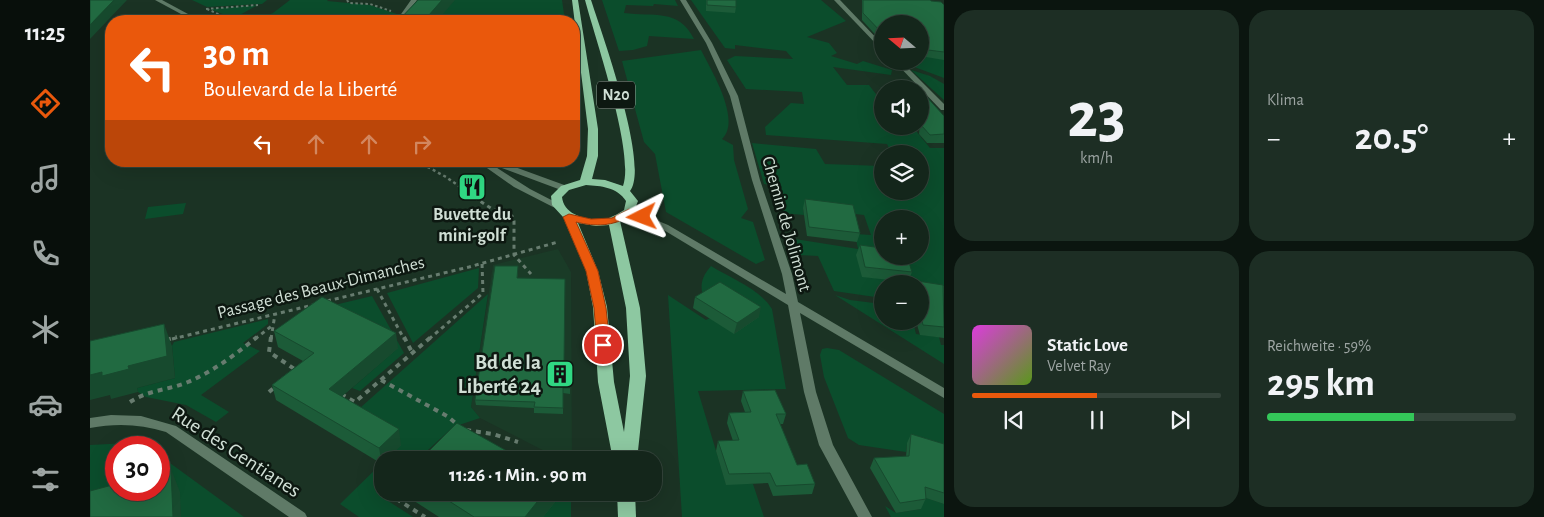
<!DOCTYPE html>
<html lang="de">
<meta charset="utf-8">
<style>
body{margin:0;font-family:"Alegreya Sans",sans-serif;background:#1d2e24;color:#f1f3f6;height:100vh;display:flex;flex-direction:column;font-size:19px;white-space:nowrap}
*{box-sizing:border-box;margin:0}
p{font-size:16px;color:#9da5a3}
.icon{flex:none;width:28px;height:28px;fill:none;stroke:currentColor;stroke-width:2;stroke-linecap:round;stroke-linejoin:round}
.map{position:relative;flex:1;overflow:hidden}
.side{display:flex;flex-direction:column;gap:10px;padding:10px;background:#0b150f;width:600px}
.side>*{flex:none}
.banner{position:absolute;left:15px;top:15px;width:475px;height:152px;border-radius:20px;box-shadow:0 5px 20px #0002,0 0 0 1px #33433a;background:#ea580c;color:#fff;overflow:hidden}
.needle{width:32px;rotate:289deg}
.controls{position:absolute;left:784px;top:15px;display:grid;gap:10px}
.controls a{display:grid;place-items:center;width:55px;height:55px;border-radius:50%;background:#14261b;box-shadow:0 5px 20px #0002,0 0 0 1px #33433a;font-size:25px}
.speed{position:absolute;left:15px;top:436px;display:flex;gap:10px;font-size:25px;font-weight:700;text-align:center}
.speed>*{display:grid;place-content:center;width:65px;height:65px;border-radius:50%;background:#14261b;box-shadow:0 5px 20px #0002,0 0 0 1px #33433a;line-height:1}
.speed .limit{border:8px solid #d22;background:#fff;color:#111}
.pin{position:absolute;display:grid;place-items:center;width:42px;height:42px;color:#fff;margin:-21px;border:2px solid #fff;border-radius:50%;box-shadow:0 1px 5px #0007}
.me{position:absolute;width:55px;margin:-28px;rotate:267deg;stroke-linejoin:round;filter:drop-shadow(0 0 4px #0008)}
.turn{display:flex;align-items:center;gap:18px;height:105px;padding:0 15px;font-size:22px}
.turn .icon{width:65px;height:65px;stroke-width:2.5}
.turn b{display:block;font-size:35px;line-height:42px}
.lanes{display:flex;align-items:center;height:48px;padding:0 15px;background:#0003;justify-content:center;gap:25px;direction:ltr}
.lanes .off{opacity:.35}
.big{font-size:38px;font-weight:700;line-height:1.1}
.side .card{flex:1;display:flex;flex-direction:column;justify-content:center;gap:8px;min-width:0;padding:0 18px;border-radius:20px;background:#1d2e24}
.side .dial{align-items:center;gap:0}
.dial b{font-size:65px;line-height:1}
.song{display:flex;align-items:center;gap:15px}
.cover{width:60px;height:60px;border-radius:8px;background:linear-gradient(135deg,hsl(300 70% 55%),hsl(90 70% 35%))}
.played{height:5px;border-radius:2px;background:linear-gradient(90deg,#ea580c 50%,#33433a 50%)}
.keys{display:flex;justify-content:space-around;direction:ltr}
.heat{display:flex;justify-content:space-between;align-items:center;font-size:28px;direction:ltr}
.charge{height:8px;border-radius:4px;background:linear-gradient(90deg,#34c759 59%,#33433a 0)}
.side .tiles{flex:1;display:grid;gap:10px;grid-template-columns:repeat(2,1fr)}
.trip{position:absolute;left:284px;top:451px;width:288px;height:50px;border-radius:20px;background:#14261b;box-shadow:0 5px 20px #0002,0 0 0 1px #33433a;font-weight:700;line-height:50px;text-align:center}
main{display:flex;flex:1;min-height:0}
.tabs{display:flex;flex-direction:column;width:90px;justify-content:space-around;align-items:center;background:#080f0b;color:#9da5a3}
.tabs .icon{width:35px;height:35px}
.tabs .active{color:#ea580c}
.tabs b{font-size:22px;color:#f1f3f6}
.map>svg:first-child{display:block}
</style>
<main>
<nav class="tabs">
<b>11:25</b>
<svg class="icon active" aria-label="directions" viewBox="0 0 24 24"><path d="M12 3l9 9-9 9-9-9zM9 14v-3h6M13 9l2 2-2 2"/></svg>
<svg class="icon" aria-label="music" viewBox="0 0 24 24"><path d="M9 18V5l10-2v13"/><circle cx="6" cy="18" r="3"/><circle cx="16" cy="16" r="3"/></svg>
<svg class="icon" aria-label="phone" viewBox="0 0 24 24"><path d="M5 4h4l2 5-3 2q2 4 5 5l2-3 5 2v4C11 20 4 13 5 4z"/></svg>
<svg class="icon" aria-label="climate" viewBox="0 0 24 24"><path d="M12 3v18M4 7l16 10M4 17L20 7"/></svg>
<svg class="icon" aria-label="car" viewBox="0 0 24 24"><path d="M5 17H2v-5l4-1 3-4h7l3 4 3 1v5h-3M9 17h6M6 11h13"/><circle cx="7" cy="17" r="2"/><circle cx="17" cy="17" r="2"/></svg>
<svg class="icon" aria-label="filters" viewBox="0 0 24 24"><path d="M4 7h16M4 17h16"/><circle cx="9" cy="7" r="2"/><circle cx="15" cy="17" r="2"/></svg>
</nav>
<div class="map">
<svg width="854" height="517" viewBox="0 0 854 517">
<rect width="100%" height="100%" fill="#1b3324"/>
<path fill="#1a3b27" d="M 468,249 L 481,272 L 482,460 L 472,460 L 390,418 L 381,407 L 403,265 Z"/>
<g fill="#0b4d2c" fill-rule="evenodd">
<path d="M 102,0 L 177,0 L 172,4 L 117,7 Z"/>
<path d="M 200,0 L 238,0 L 237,1 L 280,5 L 307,14 L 304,17 L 306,21 L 164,21 L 183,13 Z"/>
<path d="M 329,0 L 472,0 L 475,21 L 347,21 Z"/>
<path d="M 512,0 L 585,0 L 588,6 L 564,4 L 563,6 L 536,5 L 534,13 C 563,17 589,8 604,39 L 559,36 L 557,46 L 543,50 L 529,51 Z"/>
<path d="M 601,0 L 731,0 L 756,21 L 717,37 L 739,43 L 747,53 L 741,56 L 767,64 L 773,61 L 802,70 L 801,75 L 743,67 L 757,85 L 779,85 L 792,102 L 792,126 L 822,126 L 840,148 L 854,148 L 854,306 L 830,284 L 792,284 L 792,298 L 744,291 L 728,256 L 709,255 L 705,239 L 768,249 L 765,234 L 781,235 L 774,215 L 713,208 L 714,215 L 692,213 L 682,185 L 674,184 L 662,143 L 726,149 L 735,164 L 792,166 L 792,191 L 830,191 L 830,154 L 802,154 L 797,144 L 676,135 L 675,127 L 701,103 L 714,104 L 712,92 L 656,89 L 637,60 L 645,56 L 703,59 L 696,51 L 645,45 L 645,49 L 635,48 ZM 792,219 L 830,219 L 830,256 L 792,256 Z"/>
<path d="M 168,5 L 146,17 L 152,21 L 150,21 L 120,9 Z"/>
<path d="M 854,15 L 854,78 L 819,65 L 815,61 L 830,61 L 830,24 Z"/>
<path d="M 611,50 C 621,70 652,120 632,139 L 643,145 L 644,160 L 658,209 L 651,218 L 663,222 L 675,260 L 666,264 L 576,212 L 565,154 L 554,142 L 532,61 Z"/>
<path d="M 821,70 L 840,76 L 854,84 L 854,100 Z"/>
<path d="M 96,203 L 93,214 L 55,219 L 58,207 Z"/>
<path d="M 621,266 C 640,278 670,289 682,309 L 696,389 L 608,391 L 636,484 L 663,484 L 674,517 L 592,517 L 578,295 L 616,320 L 620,318 C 614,296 604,285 621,266 Z"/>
<path d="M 389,268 L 388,288 L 323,343 L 297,293 Z"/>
<path d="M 398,294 L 381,407 L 390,418 L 363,427 L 327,460 L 296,460 L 311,445 L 261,416 Z"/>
<path d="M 745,295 L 760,300 L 792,304 L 792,321 L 826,321 L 823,322 L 826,334 L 849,337 L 851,345 L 854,345 L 854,364 Z"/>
<path d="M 282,296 L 314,353 L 270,391 L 262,388 L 308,348 L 228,309 Z"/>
<path d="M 178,319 L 178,324 L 153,343 L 170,351 L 111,395 L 139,412 L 126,422 L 96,405 L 56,397 L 48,392 L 47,388 L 85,378 L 82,346 L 84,342 Z"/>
<path d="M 737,348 L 749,350 L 854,414 L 854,455 L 817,444 L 816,452 L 769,445 L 758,438 L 734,377 L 730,355 L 732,349 Z"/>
<path d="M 38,443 L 53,447 L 26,448 L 26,490 L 69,490 L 69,455 L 154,517 L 91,517 L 89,492 L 0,517 L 0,445 Z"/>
<path d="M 292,463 L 292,492 L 296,493 L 292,497 L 323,517 L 269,517 L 250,504 Z"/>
<path d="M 450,493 L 481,493 L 481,517 L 453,517 Z"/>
<path d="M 831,496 L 854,504 L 854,517 L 801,517 L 795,506 L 806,513 L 831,509 Z"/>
</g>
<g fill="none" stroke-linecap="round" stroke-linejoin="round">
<g stroke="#677c6f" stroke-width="2" stroke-dasharray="2.5 2.5" stroke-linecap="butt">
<path d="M 257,0 L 259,3 L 280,4 L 301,11"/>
<path d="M 116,9 L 168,5"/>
<path d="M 117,9 L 144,21"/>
</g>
<path stroke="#677c6f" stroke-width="2.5" stroke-dasharray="3 3" stroke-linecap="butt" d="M 327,161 L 356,177 L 386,198"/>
<g stroke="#677c6f" stroke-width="3" stroke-dasharray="4 4" stroke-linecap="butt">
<path d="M 384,197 L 402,209 L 422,216 L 424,221 L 424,255 L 441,274"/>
<path d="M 287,289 L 314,339"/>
<path d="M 237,301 L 379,267 L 468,242"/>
<path d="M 82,339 L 223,305"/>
<path d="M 165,339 L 183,325"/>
<path d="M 181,339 L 185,314"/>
<path d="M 339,339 L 393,293 L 392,263"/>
</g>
<g stroke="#677c6f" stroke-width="4" stroke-dasharray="5 5" stroke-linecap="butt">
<path d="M 181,337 L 179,352 L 206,370"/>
<path d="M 314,337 L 323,354"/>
<path d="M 76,340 L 87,337"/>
<path d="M 291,380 L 357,416 L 369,426"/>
<path d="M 179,392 L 186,386"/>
<path d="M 251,394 L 265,402 L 341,337"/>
<path d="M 40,402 C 58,390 79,390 98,382 C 124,371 146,354 167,337"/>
<path d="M 376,430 L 403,434 L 428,442"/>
<path d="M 311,492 L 305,498 L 335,517"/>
</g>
<g fill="#5f7a67" fill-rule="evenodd">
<path d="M 65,0 L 72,0 L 111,21 L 104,21 Z"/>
<path d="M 321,0 L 327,0 L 315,17 L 317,21 L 311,21 L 309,17 Z"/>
<path d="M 590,0 L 596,0 L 622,43 L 648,96 L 670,180 L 702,274 L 708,302 L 854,388 L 854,398 L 710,313 L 726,392 L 743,445 L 782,517 L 768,517 L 729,445 L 714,392 L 698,305 L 572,229 L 534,212 L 536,210 L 542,210 L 578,225 L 696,294 L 692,274 L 662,180 L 640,96 L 616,43 Z"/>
<path d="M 744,0 L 750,0 L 792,44 L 792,49 L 790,48 Z"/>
<path d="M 804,61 L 811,61 L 854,104 L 854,110 L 851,110 Z"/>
<path d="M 387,161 L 408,161 L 477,186 L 478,188 L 477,190 L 471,190 L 401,164 L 440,189 L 471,205 L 466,208 L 463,207 L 424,187 Z"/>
<path d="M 21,415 L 51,416 L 86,426 L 215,513 L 217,517 L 199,517 L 76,432 C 51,424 26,423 0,428 L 0,418 Z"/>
</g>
<g fill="#8dc8a1" fill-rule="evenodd">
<path d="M 482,0 L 488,0 L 508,129 L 508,156 L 502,179 L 515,180 L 533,186 C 545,153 505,38 495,0 L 501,0 C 512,34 560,166 540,191 L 548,201 L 543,214 L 530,221 L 550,308 L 556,376 L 547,460 L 523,460 L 508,382 L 503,307 L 496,271 L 473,217 L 462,205 L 461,196 L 471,186 L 490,180 L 497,156 L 498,129 ZM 496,185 C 511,186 527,187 536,201 L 534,210 C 529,213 524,216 519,218 C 502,222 474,217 472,197 L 479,190 ZM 488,223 L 506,226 L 519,225 L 536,308 L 540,376 L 534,432 L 524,382 L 517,307 L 508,271 Z"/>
<path d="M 527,492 L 545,492 L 546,517 L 528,517 Z"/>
</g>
</g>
<g fill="#1c5b38">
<path d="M 616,0 L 646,0 L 646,7 L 645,13 L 616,11 Z"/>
<path d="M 772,0 L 840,0 L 841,1 L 854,5 L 854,60 L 836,57 L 837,44 L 830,43 L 830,24 L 792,24 L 792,42 L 772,20 Z"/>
<path d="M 834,94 L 854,116 L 854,143 L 837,143 L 829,134 L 832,102 Z"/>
<path d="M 715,199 L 770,233 L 767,242 L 717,236 L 713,208 Z"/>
<path d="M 770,245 L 822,272 L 818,282 L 772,277 L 766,255 Z"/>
<path d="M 428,272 L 427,278 L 474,361 L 480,388 L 480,394 L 473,393 L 473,414 L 444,413 L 444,408 L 386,405 L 385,400 Z"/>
<path d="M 821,280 L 854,286 L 854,338 L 830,335 L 826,321 L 830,321 L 830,284 L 820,284 Z"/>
<path d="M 605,297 L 669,317 L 644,334 L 603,308 Z"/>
<path d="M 184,331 L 308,348 L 252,396 L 311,445 L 292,464 L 186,400 L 182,385 L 213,361 L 188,347 Z"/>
<path d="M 653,391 L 696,414 L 693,424 L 690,424 L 707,465 L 725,484 L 722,494 L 683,496 L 678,483 L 636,485 L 626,451 L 628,441 L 643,441 L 637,423 L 639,413 L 655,412 L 651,401 Z"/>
<path d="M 821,434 L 854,444 L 854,504 L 836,498 L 831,509 L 806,513 L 780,468 L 784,458 L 816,457 L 817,443 Z"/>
<path d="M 318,492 L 466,492 L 466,501 L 453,517 L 349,517 L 318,497 Z"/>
</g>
<g fill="#174a2e">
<path d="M 24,0 L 37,0 L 0,39 L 0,25 Z"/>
<path d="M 352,0 L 365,0 L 347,21 L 339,15 Z"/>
<path d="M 358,16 L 358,21 L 354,21 Z"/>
<path d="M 671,307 L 669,317 L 644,334 L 647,323 Z"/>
<path d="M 74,324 L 82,346 L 85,378 L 47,388 L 48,392 L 21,399 L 20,395 L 0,400 L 0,375 L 38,366 Z"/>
<path d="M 306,333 L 308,348 L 242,405 L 239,389 Z"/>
<path d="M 309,429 L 311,445 L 296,460 L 292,460 L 292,464 L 289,448 Z"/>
<path d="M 81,469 L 90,492 L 91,517 L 83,517 Z"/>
<path d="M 455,492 L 466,492 L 466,501 L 453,517 L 435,517 Z"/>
</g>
<g fill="#216a41" stroke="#174a2e">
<path d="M 0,0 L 24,0 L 0,25 Z"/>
<path d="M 328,0 L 352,0 L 339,15 L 358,16 L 354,21 L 308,21 Z"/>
<path d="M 617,0 L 646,0 L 646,7 L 617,5 Z"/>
<path d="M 773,0 L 840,0 L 841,1 L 851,2 L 854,5 L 854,52 L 838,50 L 839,37 L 830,36 L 830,24 L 792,24 L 792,33 L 773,13 Z"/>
<path d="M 834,94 L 854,116 L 854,134 L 840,135 L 832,126 Z"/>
<path d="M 715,199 L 763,205 L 770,233 L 719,227 Z"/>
<path d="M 770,245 L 792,248 L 792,256 L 817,256 L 822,272 L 775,267 Z"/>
<path d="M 405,266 L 428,266 L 427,278 L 475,279 L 474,361 L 480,361 L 480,388 L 473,388 L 473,408 L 444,407 L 445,402 L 385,400 Z"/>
<path d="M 821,280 L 853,285 L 854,327 L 833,325 L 830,312 L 830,284 L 822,284 Z"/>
<path d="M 630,282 L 671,307 L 647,323 L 605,297 Z"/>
<path d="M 232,297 L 306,333 L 239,389 L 309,429 L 289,448 L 182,385 L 224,353 L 184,331 Z"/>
<path d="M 74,324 L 77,356 L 38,366 L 39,369 L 12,376 L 12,372 L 0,375 L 0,341 Z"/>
<path d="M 685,390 L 696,414 L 686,414 L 707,465 L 717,464 L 725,484 L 686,486 L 680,473 L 639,474 L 628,441 L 649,440 L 639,413 L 661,412 L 653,391 Z"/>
<path d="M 367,423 L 433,460 L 330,460 Z"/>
<path d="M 821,434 L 854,444 L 854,493 L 835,487 L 836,499 L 810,503 L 784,458 L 819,456 Z"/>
<path d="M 81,469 L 83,517 L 0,517 L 0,491 L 26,484 L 26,490 L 69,490 L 69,472 Z"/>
<path d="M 345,492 L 455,492 L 435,517 L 384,517 Z"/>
</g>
<path fill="#ea580c" stroke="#983908" d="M 539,209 L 558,217 L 552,220 L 540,216 C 523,226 506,227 486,222 L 508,271 L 516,308 L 520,345 L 518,348 L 509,348 L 507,345 L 504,308 L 496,271 L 473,217 L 479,214 L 501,219 L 522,218 Z"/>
<defs>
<symbol id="restaurant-square" viewBox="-11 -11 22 22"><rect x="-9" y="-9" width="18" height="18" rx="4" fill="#30d883" stroke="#0d1811"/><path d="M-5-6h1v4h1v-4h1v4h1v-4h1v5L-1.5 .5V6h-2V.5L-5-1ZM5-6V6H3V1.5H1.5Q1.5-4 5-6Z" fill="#111"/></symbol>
<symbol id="building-square" viewBox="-11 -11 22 22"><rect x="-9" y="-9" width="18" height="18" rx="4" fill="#30d883" stroke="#0d1811"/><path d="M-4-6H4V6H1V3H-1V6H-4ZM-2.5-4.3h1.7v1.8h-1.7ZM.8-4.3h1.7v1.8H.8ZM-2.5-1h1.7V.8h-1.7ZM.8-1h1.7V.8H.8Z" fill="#111"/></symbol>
</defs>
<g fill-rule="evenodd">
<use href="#restaurant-square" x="366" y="171" width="32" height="32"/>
<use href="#building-square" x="454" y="358" width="32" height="32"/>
</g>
<g text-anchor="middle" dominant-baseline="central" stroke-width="5" stroke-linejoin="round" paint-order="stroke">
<rect fill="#0d1811" stroke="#96a39a" stroke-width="1" x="507" y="81.5" width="38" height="27" rx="4"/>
<g font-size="16" font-weight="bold" fill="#d0dfd5">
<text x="526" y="95">N20</text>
</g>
<g font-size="18" font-weight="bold" fill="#d0dfd5" stroke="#0d1811">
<text x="382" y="215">Buvette du<tspan x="382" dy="21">mini-golf</tspan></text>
</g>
<g font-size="18" fill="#d0dfd5" stroke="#0d1811">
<text transform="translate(696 224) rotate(74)">Chemin de Jolimont</text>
<text transform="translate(231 288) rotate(-14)">Passage des Beaux-Dimanches</text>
</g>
<g font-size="21" font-weight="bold" fill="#d0dfd5" stroke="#0d1811" text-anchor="end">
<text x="451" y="362">Bd de la<tspan x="451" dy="24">Liberté 24</tspan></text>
</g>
<g font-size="21" fill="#d0dfd5" stroke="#0d1811">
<text transform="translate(146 452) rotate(33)">Rue des Gentianes</text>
</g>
</g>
</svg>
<div class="controls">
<a><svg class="needle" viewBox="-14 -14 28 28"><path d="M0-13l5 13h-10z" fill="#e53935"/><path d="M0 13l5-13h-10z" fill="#9da5a3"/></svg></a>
<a><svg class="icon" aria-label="sound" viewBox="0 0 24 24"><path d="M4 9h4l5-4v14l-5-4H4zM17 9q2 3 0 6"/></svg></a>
<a><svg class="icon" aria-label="layers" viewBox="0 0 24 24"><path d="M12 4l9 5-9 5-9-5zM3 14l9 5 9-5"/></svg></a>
<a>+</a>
<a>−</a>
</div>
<div class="speed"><div class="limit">30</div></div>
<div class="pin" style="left:513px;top:345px;background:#d93025"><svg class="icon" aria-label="arrive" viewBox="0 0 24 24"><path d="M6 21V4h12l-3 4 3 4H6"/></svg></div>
<svg class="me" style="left:552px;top:217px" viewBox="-20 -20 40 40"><path d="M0-17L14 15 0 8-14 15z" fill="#ea580c" stroke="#fff" stroke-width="4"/></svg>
<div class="trip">11:26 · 1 Min. · 90 m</div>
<div class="banner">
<div class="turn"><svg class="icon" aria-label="left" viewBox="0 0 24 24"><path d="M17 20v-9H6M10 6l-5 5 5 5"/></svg><div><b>30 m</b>Boulevard de la Liberté</div></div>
<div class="lanes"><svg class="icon" aria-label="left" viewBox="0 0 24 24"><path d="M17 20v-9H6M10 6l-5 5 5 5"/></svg><svg class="icon off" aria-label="ahead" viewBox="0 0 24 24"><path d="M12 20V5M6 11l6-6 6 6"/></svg><svg class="icon off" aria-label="ahead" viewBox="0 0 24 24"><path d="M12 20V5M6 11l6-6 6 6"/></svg><svg class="icon off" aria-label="right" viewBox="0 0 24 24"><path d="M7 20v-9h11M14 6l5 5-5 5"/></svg></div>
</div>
</div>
<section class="side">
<div class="tiles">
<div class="card dial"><b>23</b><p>km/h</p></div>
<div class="card"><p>Klima</p>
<div class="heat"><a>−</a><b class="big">20.5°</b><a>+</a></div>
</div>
<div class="card">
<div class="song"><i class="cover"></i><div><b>Static Love</b><p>Velvet Ray</p></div></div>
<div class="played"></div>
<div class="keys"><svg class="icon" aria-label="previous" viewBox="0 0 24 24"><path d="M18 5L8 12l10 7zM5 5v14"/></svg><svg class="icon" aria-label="pause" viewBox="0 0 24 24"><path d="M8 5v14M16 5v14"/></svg><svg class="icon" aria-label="next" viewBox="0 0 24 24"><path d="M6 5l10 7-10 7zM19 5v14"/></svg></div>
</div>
<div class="card"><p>Reichweite · 59%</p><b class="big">295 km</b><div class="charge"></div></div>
</div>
</section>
</main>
